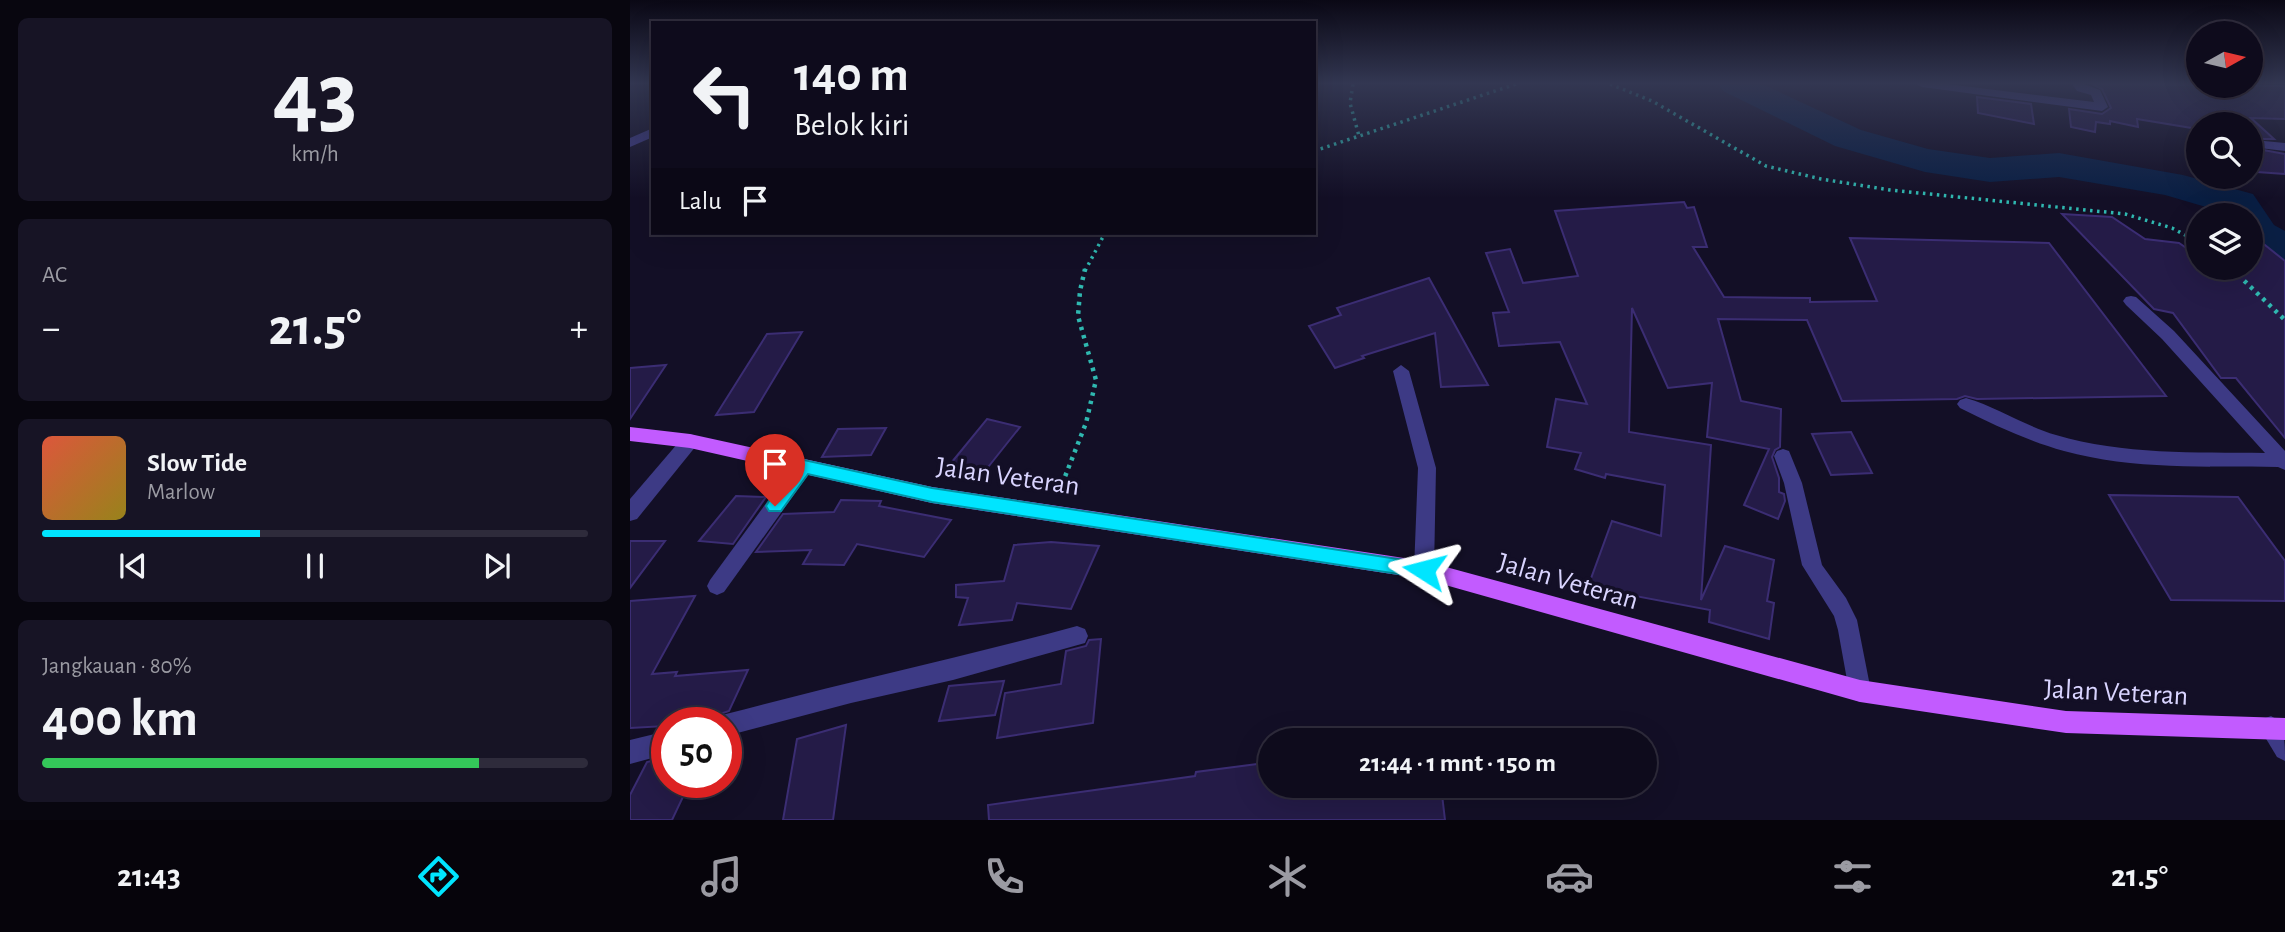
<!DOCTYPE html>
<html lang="id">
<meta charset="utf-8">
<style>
body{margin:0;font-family:"Alegreya Sans",sans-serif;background:#171425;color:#f1f3f6;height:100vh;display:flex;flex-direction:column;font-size:26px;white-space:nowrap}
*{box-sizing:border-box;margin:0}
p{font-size:23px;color:#9b9ba3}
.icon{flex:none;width:38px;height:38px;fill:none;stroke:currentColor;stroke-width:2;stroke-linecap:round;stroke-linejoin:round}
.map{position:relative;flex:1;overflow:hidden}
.side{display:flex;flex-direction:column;gap:18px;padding:18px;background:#08060f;width:630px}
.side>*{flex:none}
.hud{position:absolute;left:21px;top:21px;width:665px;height:214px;border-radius:0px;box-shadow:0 7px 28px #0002,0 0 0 2px #2e2b3b;background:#0e0b1c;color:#f1f3f6;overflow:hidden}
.needle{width:46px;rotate:82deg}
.buttons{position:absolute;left:1556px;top:21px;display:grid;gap:14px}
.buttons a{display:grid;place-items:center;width:77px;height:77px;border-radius:50%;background:#0e0b1c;box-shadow:0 7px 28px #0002,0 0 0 2px #2e2b3b;font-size:35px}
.speed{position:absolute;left:21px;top:707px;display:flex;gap:14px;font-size:35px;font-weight:700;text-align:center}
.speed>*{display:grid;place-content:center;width:91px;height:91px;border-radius:50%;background:#0e0b1c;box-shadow:0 7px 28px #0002,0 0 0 2px #2e2b3b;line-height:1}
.speed .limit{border:10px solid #d22;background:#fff;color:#111}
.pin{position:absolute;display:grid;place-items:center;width:60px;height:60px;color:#fff;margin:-72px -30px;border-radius:50% 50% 50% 0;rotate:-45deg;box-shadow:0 0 7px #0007}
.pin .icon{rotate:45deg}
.me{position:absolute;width:77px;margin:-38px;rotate:279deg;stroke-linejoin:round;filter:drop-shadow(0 0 5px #0008)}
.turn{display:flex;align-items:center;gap:24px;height:147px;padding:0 28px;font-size:32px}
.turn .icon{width:91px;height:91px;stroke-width:2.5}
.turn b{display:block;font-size:49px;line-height:60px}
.then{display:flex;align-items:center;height:66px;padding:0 28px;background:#0003;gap:14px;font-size:26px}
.big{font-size:52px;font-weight:700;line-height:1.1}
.side .widget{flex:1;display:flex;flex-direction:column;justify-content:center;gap:10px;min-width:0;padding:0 24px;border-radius:10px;background:#171425}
.side .dial{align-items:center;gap:0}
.dial b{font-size:91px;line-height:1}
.song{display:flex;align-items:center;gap:21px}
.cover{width:84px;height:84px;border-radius:10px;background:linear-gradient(135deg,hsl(10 70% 55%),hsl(50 70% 35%))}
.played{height:7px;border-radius:4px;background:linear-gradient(90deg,#00e5ff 40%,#2e2b3b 40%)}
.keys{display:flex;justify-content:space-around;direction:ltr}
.heat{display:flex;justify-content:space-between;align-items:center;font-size:38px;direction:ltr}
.charge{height:10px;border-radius:5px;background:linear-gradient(90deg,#34c759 80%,#2e2b3b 0)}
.trip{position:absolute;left:628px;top:728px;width:399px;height:70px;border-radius:35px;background:#0e0b1c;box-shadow:0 7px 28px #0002,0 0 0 2px #2e2b3b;font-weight:700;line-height:70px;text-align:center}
.tabs{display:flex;height:112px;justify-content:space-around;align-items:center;background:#06040b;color:#9b9ba3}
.tabs .icon{width:49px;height:49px}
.tabs .selected{color:#00e5ff}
.tabs b{font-size:32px;color:#f1f3f6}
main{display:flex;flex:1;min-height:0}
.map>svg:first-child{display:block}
</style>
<main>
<section class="side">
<div class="widget dial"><b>43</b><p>km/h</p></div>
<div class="widget"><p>AC</p>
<div class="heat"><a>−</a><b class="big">21.5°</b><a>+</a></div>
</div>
<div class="widget">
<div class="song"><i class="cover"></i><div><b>Slow Tide</b><p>Marlow</p></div></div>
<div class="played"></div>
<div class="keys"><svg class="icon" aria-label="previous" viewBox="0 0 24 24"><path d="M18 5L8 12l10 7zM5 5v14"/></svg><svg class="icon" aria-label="pause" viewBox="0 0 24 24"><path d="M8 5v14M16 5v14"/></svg><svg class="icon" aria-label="next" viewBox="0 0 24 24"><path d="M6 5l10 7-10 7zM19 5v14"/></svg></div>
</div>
<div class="widget"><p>Jangkauan · 80%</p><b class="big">400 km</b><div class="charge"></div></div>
</section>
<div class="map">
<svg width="1655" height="820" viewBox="0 0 1655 820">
<rect width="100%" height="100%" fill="#130f26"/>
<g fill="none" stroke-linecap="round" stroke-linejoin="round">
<path fill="#0a1f44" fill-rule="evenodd" d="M 1088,84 L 1132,84 L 1231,130 L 1298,149 L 1360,158 L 1429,153 L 1553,175 L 1623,194 L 1644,225 L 1655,231 L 1655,262 L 1640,258 L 1620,247 L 1620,215 L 1595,215 L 1593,212 L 1535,195 L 1429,177 L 1360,182 L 1295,172 L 1205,146 L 1093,91 Z"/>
</g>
<g fill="#241b47" stroke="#3b2d73" stroke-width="2">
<path d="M 1462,84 L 1655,86 L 1655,119 L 1621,118 L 1644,139 L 1633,139 L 1625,144 L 1628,149 L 1655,154 L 1655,174 L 1627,172 L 1620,164 L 1620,124 L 1568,124 L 1568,129 L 1507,119 L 1508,127 L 1480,121 L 1480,124 L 1466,122 L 1465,132 L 1441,127 L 1439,109 L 1472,114 L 1481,108 L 1472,89 Z"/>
<path d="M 1347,97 L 1401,104 L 1404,124 L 1348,113 Z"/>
<path d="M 1054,202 L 1057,208 L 1064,207 L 1077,247 L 1063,247 L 1094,297 L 1180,298 L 1180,302 L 1247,301 L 1220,238 L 1419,243 L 1536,396 L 1347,399 L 1335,396 L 1327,399 L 1212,401 L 1177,320 L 1088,319 L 1111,401 L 1151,409 L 1150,447 L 1145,450 L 1142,457 L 1149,478 L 1149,492 L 1154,494 L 1155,501 L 1148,519 L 1114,505 L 1139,449 L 1077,437 L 1082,383 L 1038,388 L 1002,308 L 999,432 L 1081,445 L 1071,600 L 1095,546 L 1144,560 L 1137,601 L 1144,603 L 1139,639 L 1079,622 L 1080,610 L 995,594 L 994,596 L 959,584 L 982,521 L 1031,536 L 1035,485 L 976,474 L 975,478 L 945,469 L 951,453 L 917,447 L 926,399 L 957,404 L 930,342 L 869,346 L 863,313 L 879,312 L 856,253 L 880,249 L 893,283 L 948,276 L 925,211 Z"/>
<path d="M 1432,214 L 1482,217 L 1515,239 L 1549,243 L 1568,256 L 1568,268 L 1620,268 L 1620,233 L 1655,261 L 1655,438 L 1606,378 L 1591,378 L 1543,313 L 1524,309 Z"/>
<path d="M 799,278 L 858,385 L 811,387 L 805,333 L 732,356 L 734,358 L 705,368 L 679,326 L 711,315 L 707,308 Z"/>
<path d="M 172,332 L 124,412 L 86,415 L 137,334 Z"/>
<path d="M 36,365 L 0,419 L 0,368 Z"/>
<path d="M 357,419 L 390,427 L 351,476 L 317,468 Z"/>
<path d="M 256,428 L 241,455 L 192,457 L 208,429 Z"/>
<path d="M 1221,432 L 1242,473 L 1201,475 L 1182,434 Z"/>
<path d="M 1479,495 L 1608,497 L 1655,561 L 1655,601 L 1541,600 Z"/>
<path d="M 106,496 L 136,497 L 103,544 L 69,541 Z"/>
<path d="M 211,500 L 251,501 L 249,506 L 321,520 L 294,557 L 227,544 L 214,565 L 173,564 L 181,550 L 126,552 L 153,514 L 204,512 Z"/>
<path d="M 0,541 L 35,541 L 0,588 Z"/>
<path d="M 421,542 L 469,546 L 441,609 L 387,603 L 382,620 L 329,625 L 338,598 L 326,597 L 326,585 L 374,581 L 384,545 Z"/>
<path d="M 65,596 L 22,674 L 47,672 L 45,676 L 118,670 L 99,711 L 87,715 L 84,719 L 37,723 L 37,729 L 34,729 L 35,726 L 0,728 L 0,601 Z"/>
<path d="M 471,639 L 463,723 L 367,738 L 375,693 L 431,684 L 436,651 L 456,646 L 459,640 Z"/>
<path d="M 374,681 L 365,715 L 309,721 L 319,686 Z"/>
<path d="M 216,725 L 203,820 L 153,820 L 167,739 Z"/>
<path d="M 37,757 L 37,782 L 60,782 L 42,820 L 0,820 L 0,795 L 17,762 Z"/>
<path d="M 635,763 L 640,764 L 640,786 L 811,786 L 815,820 L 359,820 L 358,805 L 565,776 L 566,772 Z"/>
</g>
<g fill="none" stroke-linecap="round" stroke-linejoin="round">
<g stroke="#2fb8b0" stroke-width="3.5" stroke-dasharray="2.5 4.5" stroke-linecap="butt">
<path d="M 723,84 L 720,103 L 729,136"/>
<path d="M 980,84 L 1022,101 L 1136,166 L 1191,179 L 1260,190 L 1495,214 L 1542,228 L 1568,242"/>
<path d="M 684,151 L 886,84"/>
<path d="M 1601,268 L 1604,271"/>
<path d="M 455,271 L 475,233"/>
</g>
<g stroke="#2fb8b0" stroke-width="4.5" stroke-dasharray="3.5 5" stroke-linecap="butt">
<path d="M 1602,269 L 1655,320"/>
<path d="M 429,492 L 456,423 L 466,380 L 448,316 L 450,291 L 455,269"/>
</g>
<g fill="#3d3a85" fill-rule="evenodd">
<path d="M 1286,84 L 1317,84 L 1464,102 L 1461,95 L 1447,91 L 1442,84 L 1454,84 L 1470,90 L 1478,107 L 1472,111 L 1292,87 Z"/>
<path d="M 23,128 L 23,137 L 0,147 L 0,138 Z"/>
<path d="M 1634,141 L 1655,143 L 1655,151 L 1630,148 L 1628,145 Z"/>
<path d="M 1501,296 L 1506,297 L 1544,331 L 1655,451 L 1655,470 L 1648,467 C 1577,466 1503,470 1434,451 C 1398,441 1364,425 1330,408 L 1327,404 L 1330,400 L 1336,398 C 1367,407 1395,426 1426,435 C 1493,455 1565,452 1635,453 L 1532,339 L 1496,305 L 1493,301 L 1496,297 Z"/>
<path d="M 771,365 L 779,371 L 806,468 L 804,570 L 801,576 L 794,579 L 787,576 L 784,570 L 788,468 L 763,371 Z"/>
<path d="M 60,434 L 66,436 L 69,441 L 66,446 L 7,519 L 0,521 L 0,499 L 54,436 Z"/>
<path d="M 1153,449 L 1159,451 L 1172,483 L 1192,565 L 1216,598 L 1227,620 L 1241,691 L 1238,699 L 1230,702 L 1222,699 L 1219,691 L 1208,630 L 1204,616 L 1172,565 L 1154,483 L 1144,456 L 1147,451 Z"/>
<path d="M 174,459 L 181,461 L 183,466 L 181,471 L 94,592 L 87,595 L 80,592 L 77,586 L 80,580 L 167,461 Z"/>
<path d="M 447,626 L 455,629 L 458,636 L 455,643 L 323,680 L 221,703 L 96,736 L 96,723 L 85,723 L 88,717 L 96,714 C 213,683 330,658 447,626 Z"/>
<path d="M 1641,716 C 1655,723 1655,743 1655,761 L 1647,757 L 1629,727 L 1633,719 Z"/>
<path d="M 37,731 L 37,754 L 0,764 L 0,740 Z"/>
</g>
<path fill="#c25bff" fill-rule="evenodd" d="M 0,427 L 60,434 L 302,487 L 794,561 L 1230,680 L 1436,711 L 1655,718 L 1655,740 L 1436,733 L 1230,702 L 794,579 L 302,503 L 60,448 L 0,441 Z"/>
</g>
<linearGradient id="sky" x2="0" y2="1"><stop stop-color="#0a0815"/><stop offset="0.42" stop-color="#333752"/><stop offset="1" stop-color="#333752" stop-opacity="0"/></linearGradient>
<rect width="1655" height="198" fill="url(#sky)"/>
<path fill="#00e5ff" stroke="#0095a6" stroke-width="2" d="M 174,460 L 302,488 L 794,563 L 801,565 L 803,570 L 801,576 L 794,578 L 302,502 L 178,474 L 151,511 L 139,511 L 136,506 L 139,501 L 168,462 Z"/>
<g text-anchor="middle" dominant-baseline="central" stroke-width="7" stroke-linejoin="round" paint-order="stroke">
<g font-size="28" fill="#d9d4ff" stroke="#130f26">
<text transform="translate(378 477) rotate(8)">Jalan Veteran</text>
<text transform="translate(938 582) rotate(16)">Jalan Veteran</text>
<text transform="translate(1486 693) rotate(3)">Jalan Veteran</text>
</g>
</g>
</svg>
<div class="buttons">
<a><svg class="needle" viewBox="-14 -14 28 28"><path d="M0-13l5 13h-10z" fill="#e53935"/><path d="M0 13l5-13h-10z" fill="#9b9ba3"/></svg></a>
<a><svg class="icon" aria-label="search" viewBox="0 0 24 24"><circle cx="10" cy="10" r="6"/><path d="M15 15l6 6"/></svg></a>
<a><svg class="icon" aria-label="layers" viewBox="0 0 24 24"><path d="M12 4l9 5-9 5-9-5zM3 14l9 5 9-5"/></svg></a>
</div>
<div class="speed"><div class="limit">50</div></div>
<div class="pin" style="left:145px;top:506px;background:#d93025"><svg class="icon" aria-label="arrive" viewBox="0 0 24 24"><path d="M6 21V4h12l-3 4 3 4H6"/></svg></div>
<svg class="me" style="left:794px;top:570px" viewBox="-20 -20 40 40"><path d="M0-17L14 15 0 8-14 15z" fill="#00e5ff" stroke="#fff" stroke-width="4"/></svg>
<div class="trip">21:44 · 1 mnt · 150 m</div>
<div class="hud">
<div class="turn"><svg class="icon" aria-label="left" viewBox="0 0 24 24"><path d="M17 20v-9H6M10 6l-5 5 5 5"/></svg><div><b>140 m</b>Belok kiri</div></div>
<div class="then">Lalu<svg class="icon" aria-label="arrive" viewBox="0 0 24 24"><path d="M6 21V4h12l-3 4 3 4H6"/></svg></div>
</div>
</div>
</main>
<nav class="tabs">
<b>21:43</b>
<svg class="icon selected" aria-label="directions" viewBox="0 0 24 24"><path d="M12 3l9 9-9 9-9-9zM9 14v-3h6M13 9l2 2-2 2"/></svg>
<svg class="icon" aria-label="music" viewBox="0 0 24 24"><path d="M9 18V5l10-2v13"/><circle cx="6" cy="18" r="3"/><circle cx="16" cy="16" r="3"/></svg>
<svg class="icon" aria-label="phone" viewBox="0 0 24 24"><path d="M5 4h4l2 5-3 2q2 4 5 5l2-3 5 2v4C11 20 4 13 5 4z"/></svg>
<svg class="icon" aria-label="climate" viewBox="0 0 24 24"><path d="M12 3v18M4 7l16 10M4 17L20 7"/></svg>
<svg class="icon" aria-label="car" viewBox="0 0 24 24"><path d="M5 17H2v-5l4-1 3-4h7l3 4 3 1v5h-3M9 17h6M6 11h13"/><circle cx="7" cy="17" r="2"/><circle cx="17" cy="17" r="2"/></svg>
<svg class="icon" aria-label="filters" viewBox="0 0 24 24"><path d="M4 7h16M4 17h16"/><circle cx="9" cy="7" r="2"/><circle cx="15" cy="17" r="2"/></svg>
<b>21.5°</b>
</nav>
